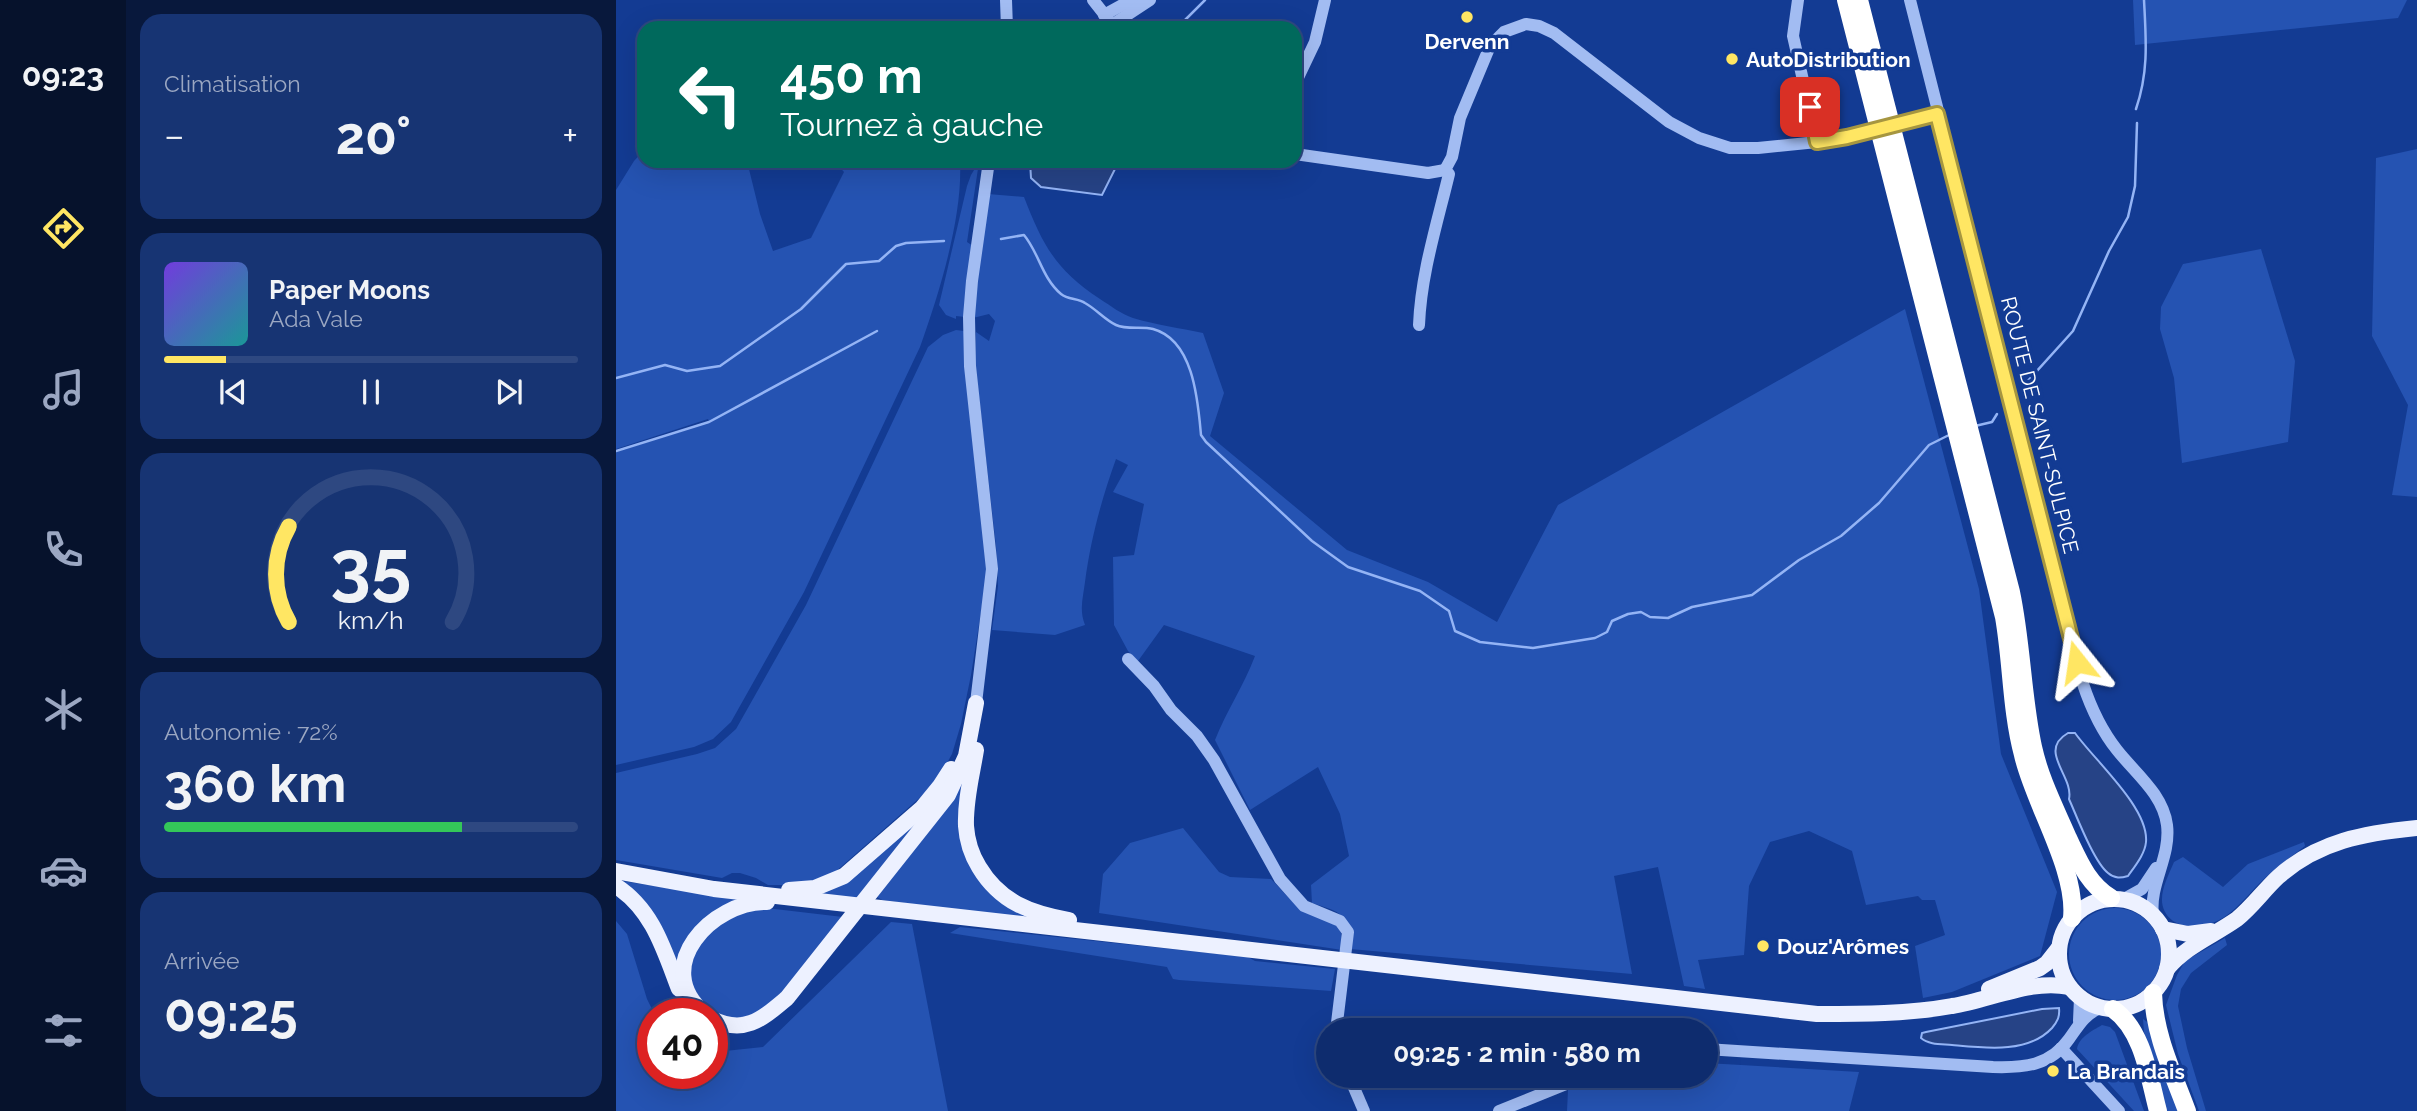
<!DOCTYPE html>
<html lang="fr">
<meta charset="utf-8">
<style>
body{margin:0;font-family:Raleway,sans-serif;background:#173473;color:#f1f3f6;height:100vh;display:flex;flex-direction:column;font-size:26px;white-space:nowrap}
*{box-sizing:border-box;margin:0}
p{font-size:23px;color:#9ba7c2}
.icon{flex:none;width:38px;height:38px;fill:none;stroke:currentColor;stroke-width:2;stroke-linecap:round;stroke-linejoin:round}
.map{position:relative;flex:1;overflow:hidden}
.sheet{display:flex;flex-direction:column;gap:14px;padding:14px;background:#08183c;width:490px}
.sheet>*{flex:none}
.top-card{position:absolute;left:21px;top:21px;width:665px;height:147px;border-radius:21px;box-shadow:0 7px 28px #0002,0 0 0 2px #2e4881;background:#00695c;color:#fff;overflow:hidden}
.speed{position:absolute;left:21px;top:998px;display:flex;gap:14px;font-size:35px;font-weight:700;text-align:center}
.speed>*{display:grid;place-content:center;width:91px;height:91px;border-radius:50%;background:#0e2c6e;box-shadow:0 7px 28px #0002,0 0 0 2px #2e4881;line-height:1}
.speed .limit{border:10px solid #d22;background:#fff;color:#111}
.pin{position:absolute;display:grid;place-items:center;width:60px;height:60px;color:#fff;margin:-30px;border-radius:14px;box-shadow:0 4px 10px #0006}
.me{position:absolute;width:77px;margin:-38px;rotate:345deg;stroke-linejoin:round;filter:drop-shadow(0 0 5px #0008)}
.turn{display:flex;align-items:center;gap:24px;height:147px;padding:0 28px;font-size:32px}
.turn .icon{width:91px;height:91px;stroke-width:2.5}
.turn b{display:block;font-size:49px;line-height:60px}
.big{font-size:52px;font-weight:700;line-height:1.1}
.sheet .card{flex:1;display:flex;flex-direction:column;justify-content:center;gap:10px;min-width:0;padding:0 24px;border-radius:21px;background:#173473}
.sheet .dial{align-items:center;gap:0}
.dial svg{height:182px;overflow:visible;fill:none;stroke:#2e4881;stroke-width:7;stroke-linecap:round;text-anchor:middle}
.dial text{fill:#f1f3f6;stroke:none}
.song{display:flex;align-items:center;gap:21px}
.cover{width:84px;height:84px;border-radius:10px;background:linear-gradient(135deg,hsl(260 70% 55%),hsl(180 70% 35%))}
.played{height:7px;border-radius:4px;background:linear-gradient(90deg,#ffe663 15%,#2e4881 15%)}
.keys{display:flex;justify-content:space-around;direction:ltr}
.heat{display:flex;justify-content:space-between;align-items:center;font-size:38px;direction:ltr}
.charge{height:10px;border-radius:5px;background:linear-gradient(90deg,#34c759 72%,#2e4881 0)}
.trip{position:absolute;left:700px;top:1018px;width:402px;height:70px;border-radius:35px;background:#0e2c6e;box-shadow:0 7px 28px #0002,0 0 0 2px #2e4881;font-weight:700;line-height:70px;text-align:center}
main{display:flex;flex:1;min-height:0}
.menu{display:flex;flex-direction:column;width:126px;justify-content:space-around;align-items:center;background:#06122c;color:#9ba7c2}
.menu .icon{width:49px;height:49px}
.menu .active{color:#ffe663}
.menu b{font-size:32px;color:#f1f3f6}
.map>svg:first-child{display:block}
</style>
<main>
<nav class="menu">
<b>09:23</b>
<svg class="icon active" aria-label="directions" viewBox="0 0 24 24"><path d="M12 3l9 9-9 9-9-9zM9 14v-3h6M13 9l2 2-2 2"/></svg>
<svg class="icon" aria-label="music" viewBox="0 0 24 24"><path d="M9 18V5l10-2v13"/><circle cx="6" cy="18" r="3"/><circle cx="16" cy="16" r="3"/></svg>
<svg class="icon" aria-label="phone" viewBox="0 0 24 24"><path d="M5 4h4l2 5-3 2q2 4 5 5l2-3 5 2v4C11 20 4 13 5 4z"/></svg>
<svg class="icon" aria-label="climate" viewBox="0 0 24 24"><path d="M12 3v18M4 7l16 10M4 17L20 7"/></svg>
<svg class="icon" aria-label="car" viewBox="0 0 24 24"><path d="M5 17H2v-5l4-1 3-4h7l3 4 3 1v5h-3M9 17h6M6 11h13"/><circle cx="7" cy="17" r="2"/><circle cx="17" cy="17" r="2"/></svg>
<svg class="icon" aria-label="filters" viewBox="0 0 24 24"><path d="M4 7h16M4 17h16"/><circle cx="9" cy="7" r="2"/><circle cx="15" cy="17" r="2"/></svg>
</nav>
<section class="sheet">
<div class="card"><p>Climatisation</p>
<div class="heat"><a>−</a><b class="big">20°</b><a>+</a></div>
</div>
<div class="card">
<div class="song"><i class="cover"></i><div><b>Paper Moons</b><p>Ada Vale</p></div></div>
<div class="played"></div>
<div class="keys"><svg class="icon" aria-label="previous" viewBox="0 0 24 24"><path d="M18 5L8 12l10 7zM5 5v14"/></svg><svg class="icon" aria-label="pause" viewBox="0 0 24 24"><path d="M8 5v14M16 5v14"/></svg><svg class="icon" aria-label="next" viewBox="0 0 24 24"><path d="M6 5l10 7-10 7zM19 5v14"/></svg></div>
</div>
<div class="card dial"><svg viewBox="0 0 100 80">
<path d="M14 69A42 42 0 1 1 86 69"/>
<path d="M14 69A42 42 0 0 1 14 27" stroke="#ffe663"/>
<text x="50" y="56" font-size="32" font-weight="700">35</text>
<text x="50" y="72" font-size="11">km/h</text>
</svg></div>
<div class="card"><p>Autonomie · 72%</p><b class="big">360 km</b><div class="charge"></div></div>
<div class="card"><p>Arrivée</p><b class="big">09:25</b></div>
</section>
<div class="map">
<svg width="1801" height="1111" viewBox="0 0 1801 1111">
<rect width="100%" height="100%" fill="#133b93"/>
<g fill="#2553b2">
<path d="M 1517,0 L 1791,0 L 1782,18 L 1519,45 Z"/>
<path d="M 1801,149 L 1801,497 L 1776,495 L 1792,405 L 1756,336 L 1760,158 Z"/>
<path d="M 28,150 L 28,161 L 131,161 L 144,214 L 157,251 L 195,238 L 228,172 L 218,161 L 344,161 C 347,217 323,294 304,347 L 188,592 L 115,722 L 97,739 L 78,747 L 0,765 L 0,452 L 94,423 L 92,419 L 0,449 L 0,190 L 18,161 Z"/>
<path d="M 363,162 L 351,242 L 357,246 L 349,317 L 340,316 L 340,319 L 330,315 L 323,305 L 351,186 L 355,175 Z"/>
<path d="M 372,194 L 408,197 C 427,246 440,270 484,299 C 495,306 505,314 517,318 C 540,325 564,328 587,333 L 608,393 L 594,436 L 731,550 L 812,582 L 881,622 L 942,505 L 1289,309 L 1363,589 L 1385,754 L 1441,892 L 1424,956 L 1336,992 L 1307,998 L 1299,946 L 1329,935 L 1319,900 L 1306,900 L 1302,896 L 1250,905 L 1236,851 L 1193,831 L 1154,842 L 1133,886 L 1128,955 L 1082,960 L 1089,989 L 1068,986 L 1042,867 L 998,876 L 1016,974 L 734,949 C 729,913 731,914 696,903 L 695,885 L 733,856 L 724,814 L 702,767 L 634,810 L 599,740 C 611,710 628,685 639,656 L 548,625 L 522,661 L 512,651 L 498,625 L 497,557 L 518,555 L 528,504 L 497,492 L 512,465 L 500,459 C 485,501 475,538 469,582 C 467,598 463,610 469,625 L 439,635 L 376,630 L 382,586 L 380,546 L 359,363 L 360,332 L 373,341 L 379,321 L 373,314 L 357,318 Z"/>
<path d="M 1645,249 L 1679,361 L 1672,442 L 1566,463 L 1558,378 L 1544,329 L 1545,307 L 1567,264 Z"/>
<path d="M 340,330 L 348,331 L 372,568 L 355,675 L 345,724 L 336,754 L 326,772 L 308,794 L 218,873 L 185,885 L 152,885 L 140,878 L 124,873 L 116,873 L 106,878 L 0,860 L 0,773 L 81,754 L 99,748 L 120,729 L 190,605 L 312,347 L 327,335 Z"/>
<path d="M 350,777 L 349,852 L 424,921 L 266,900 L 261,897 Z"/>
<path d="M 321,797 L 243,898 L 189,894 L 212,888 Z"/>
<path d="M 567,828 L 603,872 L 614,877 L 655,879 C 665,889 676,903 688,911 C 710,925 729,915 726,950 L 483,913 L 487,874 L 514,843 Z"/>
<path d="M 1688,842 L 1689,846 C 1676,856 1662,866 1650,877 C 1629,896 1614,923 1583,926 C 1574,927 1565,926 1557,921 C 1536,905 1550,881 1558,862 L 1567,857 L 1607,887 L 1632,864 Z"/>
<path d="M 0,880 L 129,900 L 62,963 Z"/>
<path d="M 142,907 L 227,917 L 165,993 L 143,1013 L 124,1019 L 110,1018 L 95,1010 L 84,999 L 75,983 L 75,968 L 82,943 L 115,914 Z"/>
<circle cx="1499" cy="954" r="46"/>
<path d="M 0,921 L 11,934 L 31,999 L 38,1013 L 37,1073 L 96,1073 L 96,1050 L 109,1051 L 147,1047 L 275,922 L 296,924 L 332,1111 L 0,1111 Z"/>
<path d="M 344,927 L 632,957 L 639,961 L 719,969 L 715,991 L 563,980 L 557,979 L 551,967 L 334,933 Z"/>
<path d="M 1609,938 L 1611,945 L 1575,973 L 1565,989 L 1562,1006 L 1571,1048 L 1590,1111 L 1583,1111 L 1562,1054 L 1550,1005 L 1561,975 L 1569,961 Z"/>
<path d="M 1527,1019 L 1534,1024 L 1565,1111 L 1549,1111 L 1528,1032 Z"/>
<path d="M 1486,1025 L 1494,1027 L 1499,1032 L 1528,1111 L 1518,1111 L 1461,1049 C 1463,1037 1476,1031 1486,1025 Z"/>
<path d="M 1090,1063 L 1243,1072 L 1233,1111 L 951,1111 L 952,1090 L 990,1076 L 1090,1076 Z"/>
</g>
<g fill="#264386" stroke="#94b4f5" stroke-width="2">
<path d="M 414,161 L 503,161 L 486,195 L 425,187 L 415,178 Z"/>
<path d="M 1452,733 L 1459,733 C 1479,761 1533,808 1530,842 C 1529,854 1519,866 1512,876 C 1505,878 1499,879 1492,873 C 1478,862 1461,817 1453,799 C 1458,776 1421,751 1452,733 Z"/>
<path d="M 1443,1008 C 1444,1017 1441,1022 1436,1028 C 1412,1054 1368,1048 1336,1045 C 1326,1044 1313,1045 1305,1038 L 1306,1033 L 1310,1032 L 1426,1009 Z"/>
</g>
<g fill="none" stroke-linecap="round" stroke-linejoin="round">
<g stroke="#94b4f5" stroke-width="2.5">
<path d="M 561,28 L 589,0"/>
<path d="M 1520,109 C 1533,71 1530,39 1528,0"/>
<path d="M 385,239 L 408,235 C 423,253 426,278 445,294 C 452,300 462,298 469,303 C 480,309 489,320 500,325 C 511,330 526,326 537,329 C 578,340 582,402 585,435 L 590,442 L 696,541 L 732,567 L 804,591 L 833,611 L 839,631 L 864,642 L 917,648 L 979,638 L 991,632 L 996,621 L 1012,614 L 1025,612 L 1034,617 L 1052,618 L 1076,607 L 1136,595 L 1183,560 L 1225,536 L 1263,503 L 1313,445 L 1333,435"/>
<path d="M 0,378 L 49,365 L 71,371 L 104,366 L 185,309 L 230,264 L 263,261 L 280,246 L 290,243 L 328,241"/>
<path d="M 1410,383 L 1457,331 L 1493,251 L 1512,217 L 1519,186 L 1521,123"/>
<path d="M 1359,426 L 1376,422 L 1381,414"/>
<path d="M 0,451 L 93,422 L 261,331"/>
</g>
<g stroke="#a2bcf2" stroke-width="12">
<path d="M 390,0 L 391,28"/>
<path d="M 477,0 L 492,19"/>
<path d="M 1182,0 L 1177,36 L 1201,142"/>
<path d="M 1294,0 L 1467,684 C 1475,708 1485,730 1501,750 C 1519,773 1547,794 1551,825 C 1555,857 1533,884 1537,915"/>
<path d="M 488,15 L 508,4 L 529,2"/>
<path d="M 496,25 L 534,0"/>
<path d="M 679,84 L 699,42 L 709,0"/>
<path d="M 679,154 L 812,173 L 829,170"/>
<path d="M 803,325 C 805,274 821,224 833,174 L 829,170 L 836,157 L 844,118 L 874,46 L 888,32 L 910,24 L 923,26 L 938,33 L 1053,122 L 1083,138 L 1114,148 L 1142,148 L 1201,142 L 1231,137 L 1322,114"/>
<path d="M 512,659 L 538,686 L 555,710 L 581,736 L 598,760 L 664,879 L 688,906 L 724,921 L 732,932 L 720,1031"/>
<path d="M 360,703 L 376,569 L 354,366 L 353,317 L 356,281 L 373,161"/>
<path d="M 1508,899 L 1526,889 L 1540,868"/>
<path d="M 1463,1021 L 1464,998"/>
<path d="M 1445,1048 L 1503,1111"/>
<path d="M 1090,1049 L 1377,1067 C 1408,1068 1434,1066 1453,1039 C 1463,1025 1468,1015 1484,1008"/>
<path d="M 733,1076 L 748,1111"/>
<path d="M 883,1111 L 970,1076"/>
</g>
<g stroke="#edf1ff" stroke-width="16">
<path d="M 360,750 C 356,775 349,800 350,826 C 351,841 355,854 363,867 C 384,902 414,913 453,920"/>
<path d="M 0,871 L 98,889 L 1201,1014 C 1245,1014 1292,1014 1336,1006 C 1374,1000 1415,979 1453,987"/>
<path d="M 0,886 C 37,910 48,950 63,989"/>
<path d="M 173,890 L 199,888 L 228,876 L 306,808 L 324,786 L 335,769"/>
<circle cx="1498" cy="954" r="55"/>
<path d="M 1547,929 L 1572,934 L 1595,931"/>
<path d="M 1551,969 C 1570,946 1597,936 1621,919 C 1636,907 1648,890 1662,877 C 1702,841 1749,833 1801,828"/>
<path d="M 1373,989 L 1424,968 L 1431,963 L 1442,949"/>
<path d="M 88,1013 C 34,967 96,901 151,902"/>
<path d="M 96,1019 C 129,1035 146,1019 171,998 L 332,795 L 350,756 L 360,703"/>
</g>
<g stroke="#fff" stroke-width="18">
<path d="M 1230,0 L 1388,617 C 1396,663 1395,710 1407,755 C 1418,804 1461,869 1456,918"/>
<path d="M 1243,0 L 1395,592 C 1406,644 1406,696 1417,747 C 1424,779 1439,808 1452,838 C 1463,861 1472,884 1495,898"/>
<path d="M 1537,993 C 1538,1034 1557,1073 1571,1111"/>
<path d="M 1497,1009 C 1527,1030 1533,1077 1542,1111"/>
</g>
</g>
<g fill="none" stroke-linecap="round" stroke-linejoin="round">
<defs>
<path id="route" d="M 1194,107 L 1201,142 L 1231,137 L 1321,114 L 1461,662"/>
</defs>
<use href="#route" stroke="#a69640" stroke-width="18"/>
<use href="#route" stroke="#ffe663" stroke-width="12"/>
</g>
<g fill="#ffe663" stroke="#133b93" stroke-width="2.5">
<circle cx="851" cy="17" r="7"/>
<circle cx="1116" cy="59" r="7"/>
<circle cx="1147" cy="946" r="7"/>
<circle cx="1437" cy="1071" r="7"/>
</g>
<g text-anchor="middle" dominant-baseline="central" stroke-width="7" stroke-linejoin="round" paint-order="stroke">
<g font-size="21" font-weight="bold" fill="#fff" stroke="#133b93" text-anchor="start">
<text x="851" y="41" text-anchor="middle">Dervenn</text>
<text x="1130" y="59">AutoDistribution</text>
<text x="1161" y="946">Douz'Arômes</text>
<text x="1451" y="1071">La Brandais</text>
</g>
<g font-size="21" fill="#fff" stroke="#133b93">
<text transform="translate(1424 425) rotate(76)">ROUTE DE SAINT-SULPICE</text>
</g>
</g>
</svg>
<div class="speed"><div class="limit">40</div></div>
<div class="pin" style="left:1194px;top:107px;background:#d93025"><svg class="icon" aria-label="arrive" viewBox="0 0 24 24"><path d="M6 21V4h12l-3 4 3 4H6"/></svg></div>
<svg class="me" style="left:1461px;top:662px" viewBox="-20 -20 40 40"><path d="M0-17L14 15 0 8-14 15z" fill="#ffe663" stroke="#fff" stroke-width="4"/></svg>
<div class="trip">09:25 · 2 min · 580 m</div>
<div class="top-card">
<div class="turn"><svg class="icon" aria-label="left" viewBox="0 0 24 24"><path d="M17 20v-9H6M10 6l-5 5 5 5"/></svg><div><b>450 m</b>Tournez à gauche</div></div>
</div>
</div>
</main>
